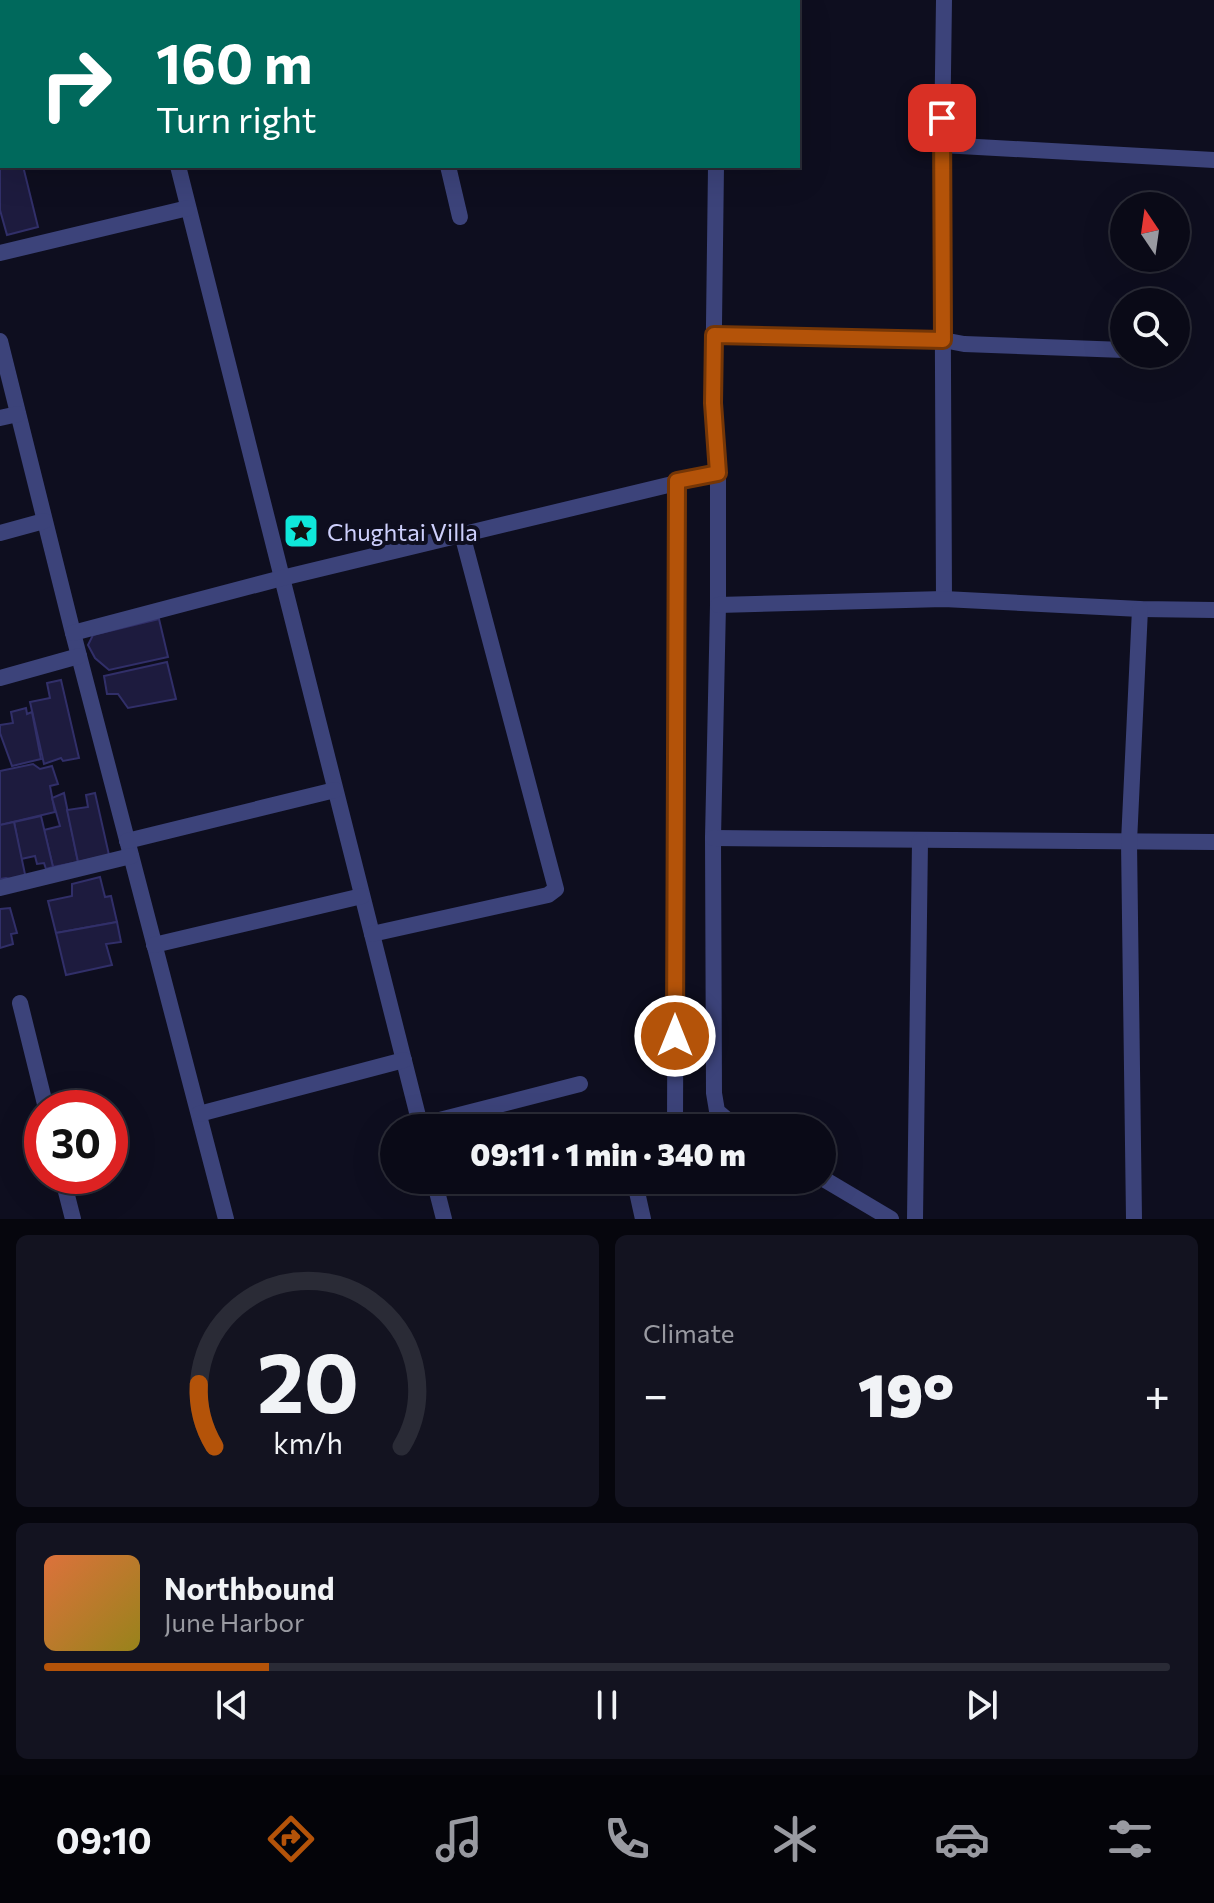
<!DOCTYPE html>
<meta charset="utf-8">
<style>
body{margin:0;font-family:Commissioner,sans-serif;background:#131320;color:#f1f3f6;height:100vh;display:flex;flex-direction:column;font-size:30px;white-space:nowrap}
*{box-sizing:border-box;margin:0}
p{font-size:26px;color:#999aa1}
.icon{flex:none;width:44px;height:44px;fill:none;stroke:currentColor;stroke-width:2;stroke-linecap:round;stroke-linejoin:round}
.map{position:relative;height:1219px;overflow:hidden}
.drawer{display:flex;flex-direction:column;gap:16px;padding:16px;background:#06060d;flex:1}
.drawer>*{flex:none}
.guide{position:absolute;left:0px;top:0px;width:800px;height:168px;box-shadow:0 8px 32px #0002,0 0 0 2px #2a2b36;background:#00695c;color:#fff;overflow:hidden}
.needle{width:52px;rotate:347deg}
.fabs{position:absolute;left:1110px;top:192px;display:grid;gap:16px}
.fabs a{display:grid;place-items:center;width:80px;height:80px;border-radius:50%;background:#0a0a17;box-shadow:0 8px 32px #0002,0 0 0 2px #2a2b36;font-size:40px}
.speed{position:absolute;left:24px;top:1090px;display:flex;gap:16px;font-size:40px;font-weight:700;text-align:center}
.speed>*{display:grid;place-content:center;width:104px;height:104px;border-radius:50%;background:#0a0a17;box-shadow:0 8px 32px #0002,0 0 0 2px #2a2b36;line-height:1}
.speed .limit{border:12px solid #d22;background:#fff;color:#111}
.pin{position:absolute;display:grid;place-items:center;width:68px;height:68px;color:#fff;margin:-34px;border-radius:16px;box-shadow:0 4px 12px #0006}
.me{position:absolute;width:88px;margin:-44px;rotate:0deg;stroke-linejoin:round;filter:drop-shadow(0 0 6px #0008)}
.turn{display:flex;align-items:center;gap:28px;height:168px;padding:0 24px;font-size:36px}
.turn .icon{width:104px;height:104px;stroke-width:2.5}
.turn b{display:block;font-size:56px;line-height:68px}
.big{font-size:60px;font-weight:800;line-height:1.1}
.drawer .card{flex:1;display:flex;flex-direction:column;justify-content:center;gap:12px;min-width:0;padding:0 28px;border-radius:12px;background:#131320}
.drawer .dial{align-items:center;gap:0}
.dial svg{height:208px;overflow:visible;fill:none;stroke:#2a2b36;stroke-width:7;stroke-linecap:round;text-anchor:middle}
.dial text{fill:#f1f3f6;stroke:none}
.song{display:flex;align-items:center;gap:24px}
.cover{width:96px;height:96px;border-radius:12px;background:linear-gradient(135deg,hsl(20 70% 55%),hsl(50 70% 35%))}
.played{height:8px;border-radius:4px;background:linear-gradient(90deg,#b45309 20%,#2a2b36 20%)}
.keys{display:flex;justify-content:space-around;direction:ltr}
.heat{display:flex;justify-content:space-between;align-items:center;font-size:44px;direction:ltr}
.drawer .tiles{flex:1;display:grid;gap:16px;grid-template-columns:1fr 1fr}
.card:last-child{grid-column:span 2}
.trip{position:absolute;left:380px;top:1114px;width:456px;height:80px;border-radius:40px;background:#0a0a17;box-shadow:0 8px 32px #0002,0 0 0 2px #2a2b36;font-weight:800;line-height:80px;text-align:center}
.dock{display:flex;height:128px;justify-content:space-around;align-items:center;background:#040409;color:#999aa1}
.dock .icon{width:56px;height:56px}
.dock .on{color:#b45309}
.dock b{font-size:36px;color:#f1f3f6}
.map>svg:first-child{display:block}
</style>
<div class="map">
<svg width="1214" height="1219" viewBox="0 0 1214 1219">
<rect width="100%" height="100%" fill="#0e0e1f"/>
<g fill="#1d1b3e" stroke="#312f69" stroke-width="2">
<path d="M 0,160 L 2,160 L 2,166 L 23,166 L 38,227 L 7,235 L 0,210 Z"/>
<path d="M 159,619 L 168,657 L 109,670 L 95,658 L 88,645 L 93,635 Z"/>
<path d="M 167,662 L 176,699 L 128,708 L 118,694 L 107,694 L 104,676 Z"/>
<path d="M 61,680 L 79,758 L 63,761 L 61,758 L 44,764 L 30,702 L 50,698 L 47,683 Z"/>
<path d="M 26,708 L 27,714 L 32,712 L 41,759 L 12,766 L 0,733 L 0,725 L 13,723 L 11,712 Z"/>
<path d="M 33,764 L 40,769 L 52,766 L 58,784 L 50,786 L 55,812 L 0,825 L 0,771 Z"/>
<path d="M 64,793 L 78,862 L 53,867 L 44,830 L 60,826 L 52,798 Z"/>
<path d="M 95,793 L 109,855 L 78,862 L 67,810 L 88,807 L 86,795 Z"/>
<path d="M 41,816 L 53,867 L 46,869 L 44,863 L 37,864 L 35,856 L 21,859 L 14,822 Z"/>
<path d="M 14,822 L 26,879 L 16,881 L 6,878 L 0,879 L 0,825 Z"/>
<path d="M 100,877 L 105,897 L 111,896 L 117,922 L 56,933 L 48,901 L 72,896 L 72,884 Z"/>
<path d="M 10,908 L 17,933 L 11,934 L 13,944 L 0,948 L 0,909 Z"/>
<path d="M 117,922 L 121,942 L 106,944 L 112,965 L 66,975 L 56,933 Z"/>
</g>
<g fill="none" stroke-linecap="round" stroke-linejoin="round">
<g stroke="#3c437a" stroke-width="16">
<path d="M 136,0 L 136,2"/>
<path d="M 406,0 L 406,2"/>
<path d="M 716,0 L 716,2"/>
<path d="M 944,0 L 942,145 L 944,599"/>
<path d="M 555,2 L 555,0"/>
<path d="M 0,40 L 2,40"/>
<path d="M 942,145 L 1214,160"/>
<path d="M 178,166 L 421,1128"/>
<path d="M 448,166 L 460,217"/>
<path d="M 716,166 L 713,403 L 718,473 L 718,605 L 713,838 L 714,1093 L 717,1111 L 737,1128"/>
<path d="M 0,253 L 188,208"/>
<path d="M 714,335 L 943,340 L 964,344 L 1124,350"/>
<path d="M 0,341 L 73,633 L 226,1219"/>
<path d="M 0,418 L 18,414"/>
<path d="M 0,533 L 44,521"/>
<path d="M 718,605 L 944,599 L 1140,609 L 1214,610"/>
<path d="M 73,633 L 282,578 L 718,473"/>
<path d="M 0,678 L 79,656"/>
<path d="M 713,838 L 1214,842"/>
<path d="M 127,841 L 335,790"/>
<path d="M 0,888 L 131,856"/>
<path d="M 372,934 L 548,895 L 556,889 L 462,534"/>
<path d="M 154,945 L 362,896"/>
<path d="M 20,1003 L 46,1108"/>
<path d="M 199,1114 L 404,1060"/>
<path d="M 420,1125 L 580,1084"/>
<path d="M 675,1128 L 677,481"/>
<path d="M 62,1176 L 73,1219"/>
<path d="M 822,1178 L 891,1219"/>
<path d="M 434,1180 L 444,1219"/>
<path d="M 637,1192 L 643,1219"/>
<path d="M 915,1219 L 920,841"/>
<path d="M 1134,1219 L 1129,842 L 1140,609"/>
</g>
</g>
<g fill="none" stroke-linecap="round" stroke-linejoin="round">
<defs>
<path id="route" d="M 675,1036 L 677,481 L 718,473 L 713,403 L 714,335 L 943,340 L 942,118"/>
</defs>
<use href="#route" stroke="#753606" stroke-width="20"/>
<use href="#route" stroke="#b45309" stroke-width="14"/>
</g>
<defs>
<symbol id="sight-square" viewBox="-11 -11 22 22"><rect x="-9" y="-9" width="18" height="18" rx="4" fill="#0fe7da" stroke="#0e0e1f"/><path d="M0-6L1.8-2.2L6-1.7L2.9 1.2L3.7 5.4L0 3.3L-3.7 5.4L-2.9 1.2L-6-1.7L-1.8-2.2Z" fill="#111"/></symbol>
</defs>
<g fill-rule="evenodd">
<use href="#sight-square" x="281" y="511" width="40" height="40"/>
</g>
<g text-anchor="middle" dominant-baseline="central" stroke-width="8" stroke-linejoin="round" paint-order="stroke">
<g font-size="24" fill="#ced0fc" stroke="#0e0e1f" text-anchor="start">
<text x="327" y="531">Chughtai Villa</text>
</g>
</g>
</svg>
<div class="fabs">
<a><svg class="needle" viewBox="-14 -14 28 28"><path d="M0-13l5 13h-10z" fill="#e53935"/><path d="M0 13l5-13h-10z" fill="#999aa1"/></svg></a>
<a><svg class="icon" aria-label="search" viewBox="0 0 24 24"><circle cx="10" cy="10" r="6"/><path d="M15 15l6 6"/></svg></a>
</div>
<div class="speed"><div class="limit">30</div></div>
<div class="pin" style="left:942px;top:118px;background:#d93025"><svg class="icon" aria-label="arrive" viewBox="0 0 24 24"><path d="M6 21V4h12l-3 4 3 4H6"/></svg></div>
<svg class="me" style="left:675px;top:1036px" viewBox="-20 -20 40 40"><circle r="17" fill="#b45309" stroke="#fff" stroke-width="3"/><path d="M0-11L8 9 0 5-8 9z" fill="#fff"/></svg>
<div class="trip">09:11 · 1 min · 340 m</div>
<div class="guide">
<div class="turn"><svg class="icon" aria-label="right" viewBox="0 0 24 24"><path d="M7 20v-9h11M14 6l5 5-5 5"/></svg><div><b>160 m</b>Turn right</div></div>
</div>
</div>
<section class="drawer">
<div class="tiles">
<div class="card dial"><svg viewBox="0 0 100 80">
<path d="M14 69A42 42 0 1 1 86 69"/>
<path d="M14 69A42 42 0 0 1 8 45" stroke="#b45309"/>
<text x="50" y="56" font-size="32" font-weight="700">20</text>
<text x="50" y="72" font-size="11">km/h</text>
</svg></div>
<div class="card"><p>Climate</p>
<div class="heat"><a>−</a><b class="big">19°</b><a>+</a></div>
</div>
<div class="card">
<div class="song"><i class="cover"></i><div><b>Northbound</b><p>June Harbor</p></div></div>
<div class="played"></div>
<div class="keys"><svg class="icon" aria-label="previous" viewBox="0 0 24 24"><path d="M18 5L8 12l10 7zM5 5v14"/></svg><svg class="icon" aria-label="pause" viewBox="0 0 24 24"><path d="M8 5v14M16 5v14"/></svg><svg class="icon" aria-label="next" viewBox="0 0 24 24"><path d="M6 5l10 7-10 7zM19 5v14"/></svg></div>
</div>
</div>
</section>
<nav class="dock">
<b>09:10</b>
<svg class="icon on" aria-label="directions" viewBox="0 0 24 24"><path d="M12 3l9 9-9 9-9-9zM9 14v-3h6M13 9l2 2-2 2"/></svg>
<svg class="icon" aria-label="music" viewBox="0 0 24 24"><path d="M9 18V5l10-2v13"/><circle cx="6" cy="18" r="3"/><circle cx="16" cy="16" r="3"/></svg>
<svg class="icon" aria-label="phone" viewBox="0 0 24 24"><path d="M5 4h4l2 5-3 2q2 4 5 5l2-3 5 2v4C11 20 4 13 5 4z"/></svg>
<svg class="icon" aria-label="climate" viewBox="0 0 24 24"><path d="M12 3v18M4 7l16 10M4 17L20 7"/></svg>
<svg class="icon" aria-label="car" viewBox="0 0 24 24"><path d="M5 17H2v-5l4-1 3-4h7l3 4 3 1v5h-3M9 17h6M6 11h13"/><circle cx="7" cy="17" r="2"/><circle cx="17" cy="17" r="2"/></svg>
<svg class="icon" aria-label="filters" viewBox="0 0 24 24"><path d="M4 7h16M4 17h16"/><circle cx="9" cy="7" r="2"/><circle cx="15" cy="17" r="2"/></svg>
</nav>
